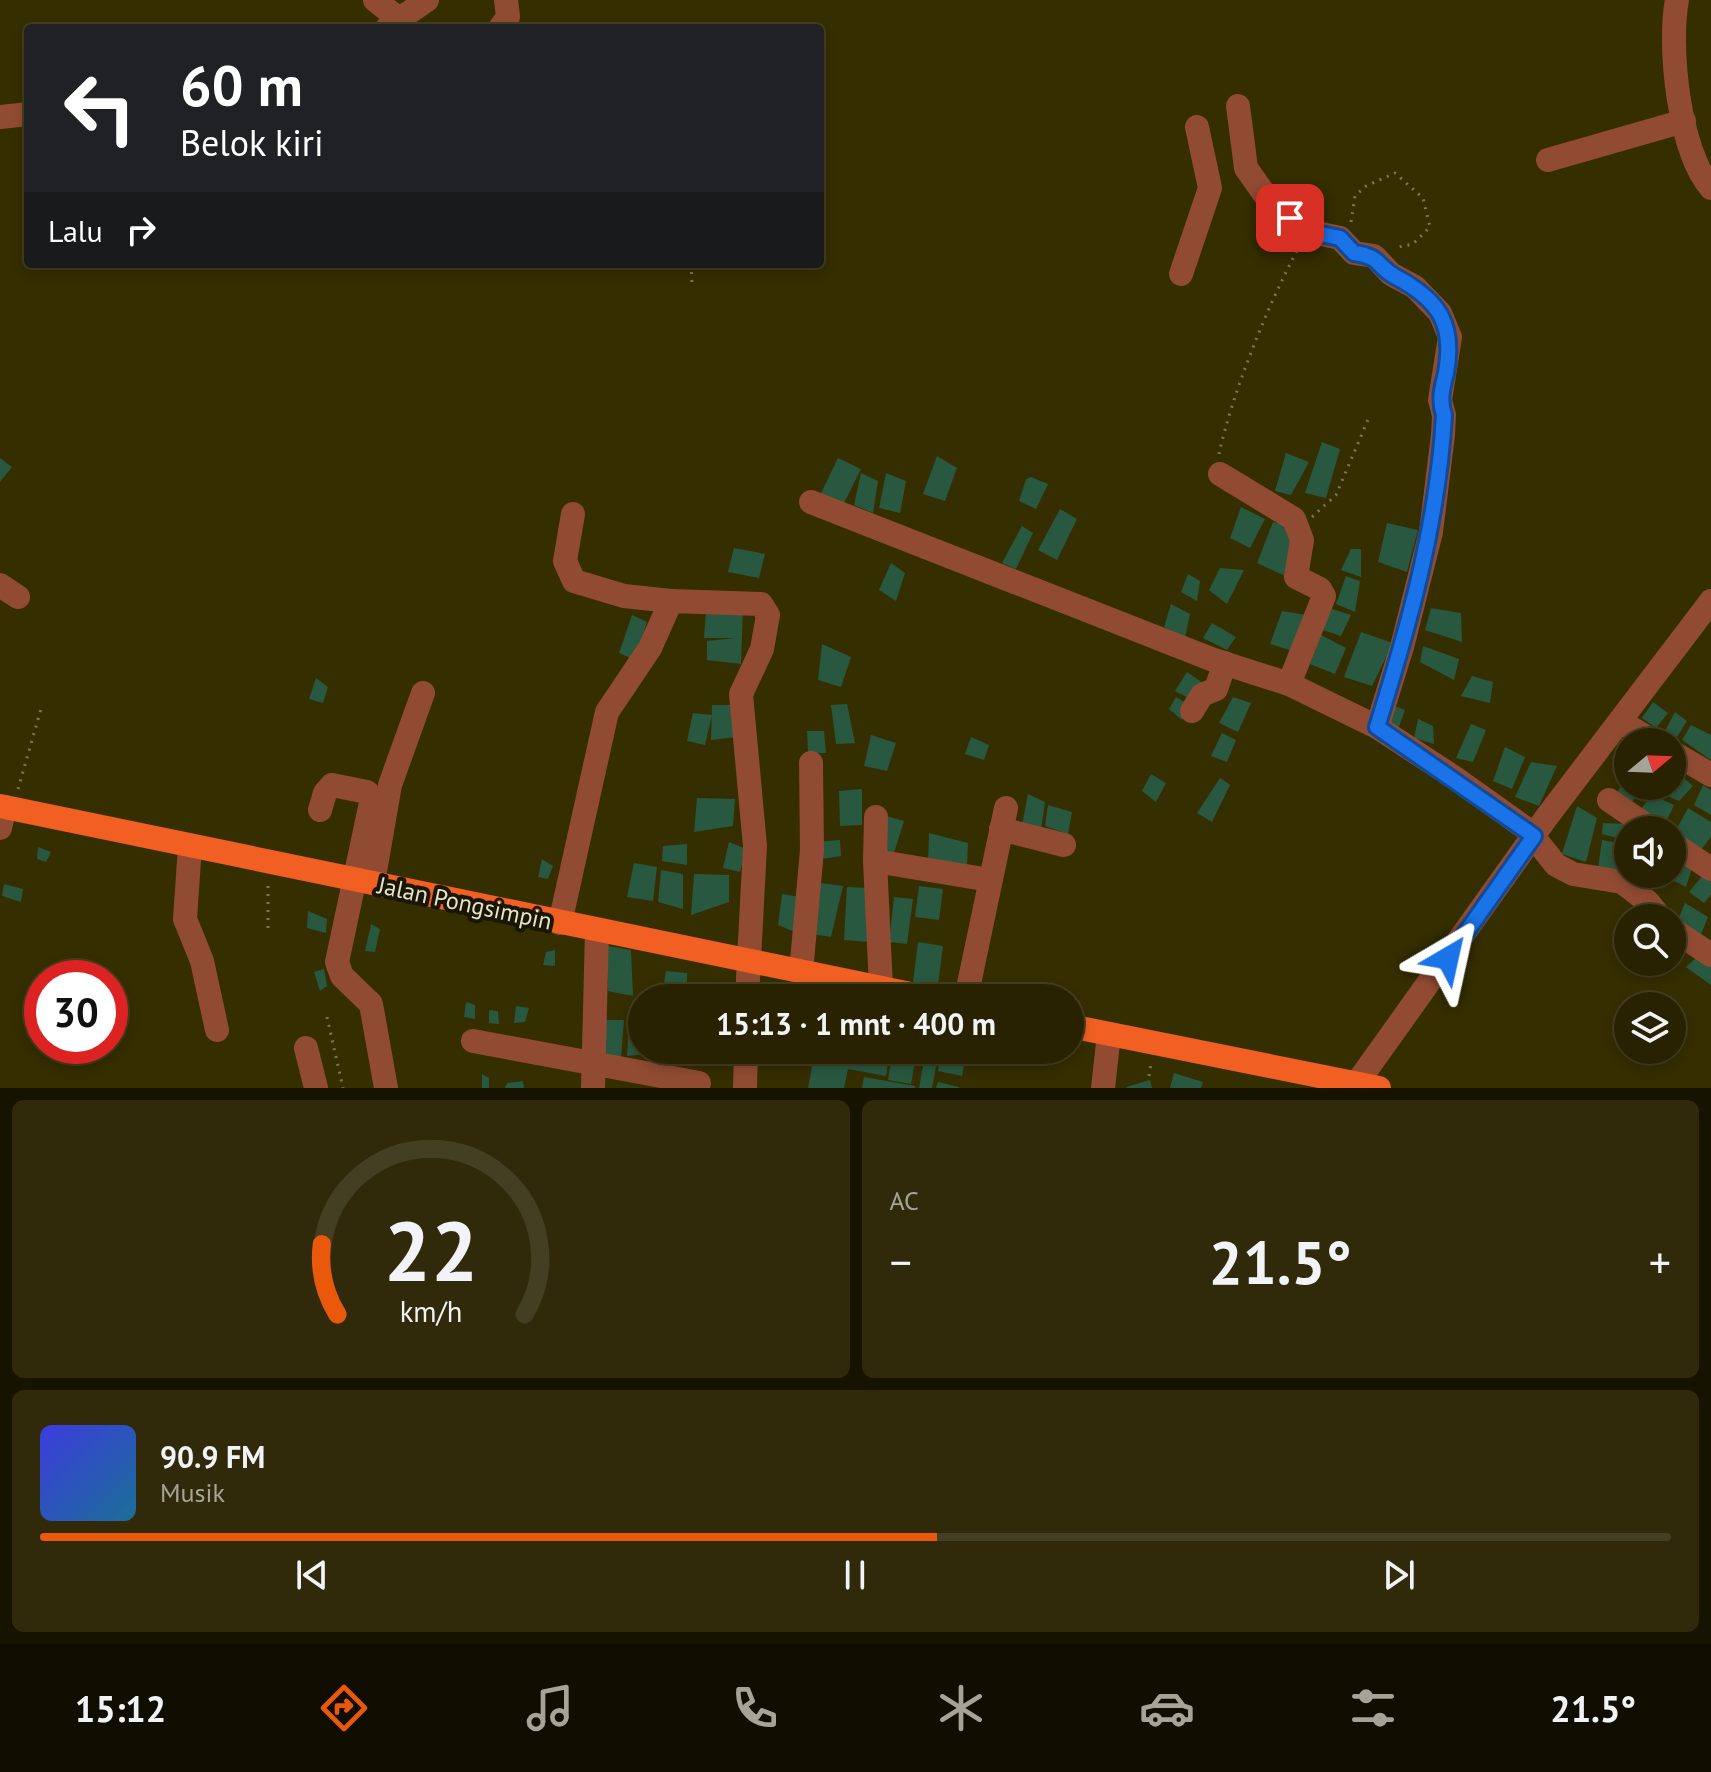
<!DOCTYPE html>
<html lang="id">
<meta charset="utf-8">
<style>
body{margin:0;font-family:"PT Sans",sans-serif;background:#302a0a;color:#f1f3f6;height:100vh;display:flex;flex-direction:column;font-size:30px;white-space:nowrap}
*{box-sizing:border-box;margin:0}
p{font-size:26px;color:#a5a499}
.icon{flex:none;width:44px;height:44px;fill:none;stroke:currentColor;stroke-width:2;stroke-linecap:round;stroke-linejoin:round}
.map{position:relative;height:1088px;overflow:hidden}
.sheet{display:flex;flex-direction:column;gap:12px;padding:12px;background:#161300;flex:1}
.sheet>*{flex:none}
.top-card{position:absolute;left:24px;top:24px;width:800px;height:244px;border-radius:8px;box-shadow:0 4px 12px #0003,0 0 0 2px #443f22;background:#202124;color:#fff;overflow:hidden}
.needle{width:52px;rotate:71deg}
.tools{position:absolute;left:1614px;top:728px;display:grid;gap:16px}
.tools a{display:grid;place-items:center;width:72px;height:72px;border-radius:50%;background:#282200;box-shadow:0 4px 12px #0003,0 0 0 2px #443f22;font-size:40px}
.speed{position:absolute;left:24px;top:960px;display:flex;gap:16px;font-size:40px;font-weight:700;text-align:center}
.speed>*{display:grid;place-content:center;width:104px;height:104px;border-radius:50%;background:#282200;box-shadow:0 4px 12px #0003,0 0 0 2px #443f22;line-height:1}
.speed .limit{border:12px solid #d22;background:#fff;color:#111}
.pin{position:absolute;display:grid;place-items:center;width:68px;height:68px;color:#fff;margin:-34px;border-radius:16px;box-shadow:0 4px 12px #0006}
.me{position:absolute;width:88px;margin:-44px;rotate:36deg;stroke-linejoin:round;filter:drop-shadow(0 0 6px #0008)}
.turn{display:flex;align-items:center;gap:28px;height:168px;padding:0 24px;font-size:36px}
.turn .icon{width:104px;height:104px;stroke-width:2.5}
.turn b{display:block;font-size:56px;line-height:68px}
.then{display:flex;align-items:center;height:76px;padding:0 24px;background:#0003;gap:16px;font-size:30px}
.big{font-size:60px;font-weight:600;line-height:1.1}
.sheet .card{flex:1;display:flex;flex-direction:column;justify-content:center;gap:12px;min-width:0;padding:0 28px;border-radius:12px;background:#302a0a}
.sheet .dial{align-items:center;gap:0}
.dial svg{height:208px;overflow:visible;fill:none;stroke:#443f22;stroke-width:7;stroke-linecap:round;text-anchor:middle}
.dial text{fill:#f1f3f6;stroke:none}
.song{display:flex;align-items:center;gap:24px}
.cover{width:96px;height:96px;border-radius:12px;background:linear-gradient(135deg,hsl(240 70% 55%),hsl(200 70% 35%))}
.played{height:8px;border-radius:4px;background:linear-gradient(90deg,#ea580c 55%,#443f22 55%)}
.keys{display:flex;justify-content:space-around;direction:ltr}
.heat{display:flex;justify-content:space-between;align-items:center;font-size:44px;direction:ltr}
.sheet .tiles{flex:1;display:grid;gap:12px;grid-template-columns:1fr 1fr}
.card:last-child{grid-column:span 2}
.trip{position:absolute;left:628px;top:984px;width:456px;height:80px;border-radius:40px;background:#282200;box-shadow:0 4px 12px #0003,0 0 0 2px #443f22;font-weight:600;line-height:80px;text-align:center}
.tab-bar{display:flex;height:128px;justify-content:space-around;align-items:center;background:#100e00;color:#a5a499}
.tab-bar .icon{width:56px;height:56px}
.tab-bar .on{color:#ea580c}
.tab-bar b{font-size:36px;color:#f1f3f6}
.map>svg:first-child{display:block}
</style>
<div class="map">
<svg width="1711" height="1088" viewBox="0 0 1711 1088">
<rect width="100%" height="100%" fill="#352e00"/>
<g fill="#285840">
<path d="M 1322,442 L 1340,449 L 1326,498 L 1305,493 Z"/>
<path d="M 1286,453 L 1309,462 L 1291,495 L 1275,491 Z"/>
<path d="M 937,456 L 957,468 L 945,501 L 923,494 Z"/>
<path d="M 0,458 L 12,467 L 0,482 Z"/>
<path d="M 838,458 L 861,469 L 843,505 L 821,493 Z"/>
<path d="M 861,473 L 878,481 L 873,513 L 854,505 Z"/>
<path d="M 886,473 L 906,481 L 900,513 L 879,508 Z"/>
<path d="M 1031,477 L 1048,484 L 1036,509 L 1019,501 L 1026,479 Z"/>
<path d="M 1241,507 L 1265,519 L 1250,548 L 1230,538 Z"/>
<path d="M 1060,509 L 1077,519 L 1057,560 L 1038,550 Z"/>
<path d="M 1273,522 L 1295,528 L 1285,576 L 1257,563 Z"/>
<path d="M 1387,523 L 1418,530 L 1407,572 L 1378,562 Z"/>
<path d="M 1022,526 L 1033,533 L 1016,569 L 1002,563 Z"/>
<path d="M 734,548 L 765,554 L 759,578 L 728,572 Z"/>
<path d="M 1351,549 L 1361,549 L 1361,577 L 1341,570 Z"/>
<path d="M 891,563 L 905,573 L 896,601 L 879,590 Z"/>
<path d="M 1220,568 L 1244,570 L 1227,604 L 1209,590 Z"/>
<path d="M 1188,574 L 1200,581 L 1197,601 L 1181,592 Z"/>
<path d="M 1346,576 L 1360,581 L 1355,612 L 1336,604 Z"/>
<path d="M 1171,604 L 1190,614 L 1185,638 L 1164,627 Z"/>
<path d="M 706,608 L 743,610 L 741,664 L 707,660 L 707,641 L 735,638 L 704,638 Z"/>
<path d="M 1329,608 L 1351,615 L 1341,636 L 1323,630 Z"/>
<path d="M 1431,608 L 1461,613 L 1462,642 L 1425,630 Z"/>
<path d="M 1282,611 L 1306,615 L 1293,651 L 1270,644 Z"/>
<path d="M 632,615 L 647,622 L 635,660 L 619,653 Z"/>
<path d="M 1212,623 L 1236,637 L 1227,650 L 1203,638 Z"/>
<path d="M 1361,632 L 1393,643 L 1372,686 L 1344,677 Z"/>
<path d="M 1321,635 L 1346,648 L 1335,674 L 1310,664 Z"/>
<path d="M 822,644 L 851,657 L 841,687 L 818,680 Z"/>
<path d="M 1423,646 L 1459,659 L 1454,680 L 1420,662 Z"/>
<path d="M 1187,672 L 1203,683 L 1192,700 L 1175,691 Z"/>
<path d="M 1472,676 L 1493,682 L 1490,703 L 1461,696 Z"/>
<path d="M 316,678 L 328,687 L 323,703 L 309,699 Z"/>
<path d="M 1176,697 L 1189,705 L 1182,720 L 1169,709 Z"/>
<path d="M 1233,697 L 1251,703 L 1238,732 L 1219,723 Z"/>
<path d="M 1653,702 L 1668,713 L 1656,728 L 1642,718 Z"/>
<path d="M 847,704 L 855,743 L 836,744 L 831,705 Z"/>
<path d="M 712,705 L 734,705 L 738,737 L 711,740 Z"/>
<path d="M 1395,706 L 1405,710 L 1396,735 L 1385,730 Z"/>
<path d="M 1675,712 L 1687,721 L 1677,737 L 1665,731 Z"/>
<path d="M 693,713 L 712,715 L 705,745 L 687,741 Z"/>
<path d="M 1418,719 L 1433,726 L 1434,744 L 1414,738 Z"/>
<path d="M 1471,724 L 1486,730 L 1473,762 L 1456,758 Z"/>
<path d="M 1691,725 L 1711,735 L 1711,760 L 1682,740 Z"/>
<path d="M 807,731 L 824,731 L 826,753 L 808,753 Z"/>
<path d="M 1222,733 L 1236,740 L 1227,762 L 1211,756 Z"/>
<path d="M 871,735 L 896,743 L 887,771 L 864,766 Z"/>
<path d="M 971,737 L 989,745 L 984,760 L 965,754 Z"/>
<path d="M 1505,747 L 1525,757 L 1512,789 L 1493,781 Z"/>
<path d="M 1628,748 L 1628,772 L 1618,767 Z"/>
<path d="M 1531,762 L 1557,766 L 1539,806 L 1515,797 Z"/>
<path d="M 1672,768 L 1693,786 L 1679,801 L 1653,790 L 1656,786 L 1672,786 Z"/>
<path d="M 1151,774 L 1166,783 L 1156,802 L 1142,791 Z"/>
<path d="M 1625,776 L 1628,786 L 1642,788 L 1632,802 L 1617,794 Z"/>
<path d="M 1220,778 L 1230,785 L 1212,822 L 1197,813 Z"/>
<path d="M 1703,785 L 1711,790 L 1711,815 L 1694,805 Z"/>
<path d="M 862,789 L 862,825 L 840,826 L 839,791 Z"/>
<path d="M 1028,794 L 1045,802 L 1041,831 L 1022,825 Z"/>
<path d="M 1653,795 L 1674,805 L 1663,829 L 1638,812 Z"/>
<path d="M 697,798 L 735,799 L 733,826 L 694,832 Z"/>
<path d="M 1048,805 L 1072,812 L 1068,834 L 1045,826 Z"/>
<path d="M 1577,806 L 1597,818 L 1586,862 L 1562,854 Z"/>
<path d="M 1688,808 L 1711,822 L 1711,837 L 1701,850 L 1674,834 Z"/>
<path d="M 886,816 L 904,821 L 893,856 L 882,851 Z"/>
<path d="M 1603,823 L 1628,824 L 1628,841 L 1602,834 Z"/>
<path d="M 929,833 L 968,843 L 967,866 L 928,863 Z"/>
<path d="M 840,840 L 841,856 L 815,860 L 815,842 Z"/>
<path d="M 1602,840 L 1623,844 L 1618,870 L 1598,868 Z"/>
<path d="M 729,842 L 746,849 L 740,872 L 723,868 Z"/>
<path d="M 687,844 L 687,865 L 662,861 L 663,846 Z"/>
<path d="M 38,847 L 51,852 L 46,862 L 37,859 Z"/>
<path d="M 1672,856 L 1692,868 L 1686,887 L 1660,874 L 1672,874 Z"/>
<path d="M 542,859 L 553,866 L 548,879 L 538,877 Z"/>
<path d="M 634,863 L 657,867 L 653,901 L 627,897 Z"/>
<path d="M 661,870 L 683,874 L 683,909 L 658,902 Z"/>
<path d="M 694,874 L 729,875 L 729,902 L 691,915 Z"/>
<path d="M 1703,875 L 1711,880 L 1711,895 L 1704,903 L 1689,892 Z"/>
<path d="M 813,882 L 843,886 L 831,937 L 806,933 Z"/>
<path d="M 4,884 L 23,889 L 21,902 L 2,896 Z"/>
<path d="M 919,886 L 943,889 L 939,920 L 915,917 Z"/>
<path d="M 847,887 L 873,888 L 870,942 L 844,940 Z"/>
<path d="M 782,894 L 800,897 L 795,932 L 778,925 Z"/>
<path d="M 894,897 L 913,899 L 907,944 L 889,942 Z"/>
<path d="M 1685,903 L 1708,917 L 1700,937 L 1677,922 Z"/>
<path d="M 308,911 L 327,919 L 326,933 L 307,928 Z"/>
<path d="M 371,924 L 380,929 L 375,952 L 365,951 Z"/>
<path d="M 918,942 L 943,946 L 938,985 L 913,982 Z"/>
<path d="M 608,946 L 631,950 L 633,996 L 608,991 Z"/>
<path d="M 555,950 L 555,966 L 543,965 L 546,952 Z"/>
<path d="M 1699,955 L 1711,965 L 1711,985 L 1686,967 Z"/>
<path d="M 324,969 L 327,986 L 320,991 L 314,972 Z"/>
<path d="M 666,971 L 687,973 L 687,993 L 663,989 Z"/>
<path d="M 767,989 L 792,993 L 791,998 L 766,998 Z"/>
<path d="M 466,1002 L 475,1005 L 475,1019 L 464,1017 Z"/>
<path d="M 516,1006 L 529,1008 L 525,1022 L 514,1023 Z"/>
<path d="M 489,1010 L 498,1011 L 499,1024 L 489,1023 Z"/>
<path d="M 606,1020 L 624,1020 L 621,1058 L 604,1054 Z"/>
<path d="M 629,1022 L 642,1023 L 642,1050 L 647,1050 L 647,1054 L 627,1056 Z"/>
<path d="M 815,1050 L 890,1050 L 886,1076 L 848,1069 L 844,1088 L 808,1088 Z"/>
<path d="M 893,1050 L 917,1050 L 911,1084 L 888,1080 Z"/>
<path d="M 926,1050 L 939,1050 L 932,1088 L 919,1088 Z"/>
<path d="M 941,1050 L 967,1050 L 962,1076 L 938,1071 Z"/>
<path d="M 1174,1073 L 1203,1082 L 1201,1088 L 1170,1088 Z"/>
<path d="M 482,1074 L 489,1078 L 489,1088 L 482,1088 Z"/>
<path d="M 864,1077 L 915,1086 L 915,1088 L 862,1088 Z"/>
<path d="M 1150,1080 L 1152,1088 L 1127,1088 L 1126,1087 Z"/>
<path d="M 523,1081 L 524,1088 L 505,1088 L 507,1083 Z"/>
<path d="M 938,1082 L 959,1087 L 959,1088 L 936,1088 Z"/>
</g>
<g fill="none" stroke-linecap="round" stroke-linejoin="round">
<g stroke="#7c7752" stroke-width="3" stroke-dasharray="2 6" stroke-linecap="butt">
<path d="M 1351,222 L 1355,196 L 1366,186 L 1395,173 L 1423,198 L 1430,227 L 1413,244 L 1394,248"/>
<path d="M 691,264 L 692,283"/>
<path d="M 1219,454 C 1232,394 1268,304 1298,249"/>
<path d="M 1312,517 L 1336,495 L 1370,415"/>
<path d="M 18,789 L 41,709"/>
<path d="M 268,928 L 268,880"/>
<path d="M 327,1017 L 343,1088"/>
<path d="M 1149,1076 L 1151,1063"/>
</g>
<g stroke="#914b32" stroke-width="24">
<path d="M 375,0 L 399,19"/>
<path d="M 1677,0 C 1668,47 1679,151 1711,188"/>
<path d="M 387,28 L 427,0"/>
<path d="M 500,28 L 508,17 L 506,0"/>
<path d="M 1238,106 L 1246,168 L 1270,202 L 1308,231 L 1340,238 L 1354,253 L 1374,256 L 1391,274 L 1415,287 L 1440,313 L 1450,337 L 1440,400 L 1444,415 L 1443,435 L 1431,532 L 1402,647 L 1377,727"/>
<path d="M 0,117 L 28,114"/>
<path d="M 1548,160 L 1684,121"/>
<path d="M 1181,274 L 1210,188 L 1197,127"/>
<path d="M 1220,474 L 1294,519 L 1302,540 L 1296,577 L 1320,589 L 1324,596 L 1289,684"/>
<path d="M 811,502 L 1211,659 L 1289,684 L 1377,727 L 1455,778 L 1528,830 L 1556,865 L 1573,874 L 1622,882 L 1648,902 L 1661,918"/>
<path d="M 573,514 L 565,561 L 574,581 L 624,596 L 671,601"/>
<path d="M 0,585 L 18,597"/>
<path d="M 1192,711 L 1202,695 L 1216,689 L 1225,663"/>
<path d="M 1621,722 L 1655,742"/>
<path d="M 1672,752 L 1711,775"/>
<path d="M 1609,800 L 1653,830"/>
<path d="M 320,810 L 325,793 L 332,785 L 367,792 L 372,798 L 337,962 L 342,976 L 371,1004 L 386,1088"/>
<path d="M 876,817 L 875,861 L 990,880"/>
<path d="M 0,828 L 5,807"/>
<path d="M 1001,829 L 1064,845"/>
<path d="M 1672,843 L 1711,869"/>
<path d="M 190,846 L 185,919 L 202,961 L 217,1030"/>
<path d="M 875,861 L 881,988"/>
<path d="M 373,883 L 390,785 L 423,693"/>
<path d="M 560,923 L 607,712 L 650,648 L 671,601 L 761,604 L 768,615 L 762,649 L 741,694 L 755,846 L 747,998"/>
<path d="M 1672,929 L 1711,955"/>
<path d="M 801,972 L 812,850 L 811,763"/>
<path d="M 966,998 L 1006,808"/>
<path d="M 473,1041 L 699,1083"/>
<path d="M 306,1048 L 316,1088"/>
<path d="M 1357,1083 L 1546,818 L 1711,601"/>
<path d="M 593,1088 L 597,931"/>
<path d="M 745,1088 L 746,1050"/>
<path d="M 1103,1088 L 1109,1034"/>
</g>
<g stroke="#f16022" stroke-width="24">
<path d="M 0,806 L 930,998"/>
<path d="M 1070,1026 L 1379,1088"/>
</g>
</g>
<g fill="none" stroke-linecap="round" stroke-linejoin="round">
<defs>
<path id="route" d="M 1290,218 L 1311,232 L 1340,238 L 1354,253 C 1383,257 1375,266 1396,277 C 1439,300 1455,324 1446,373 C 1442,388 1439,400 1444,415 C 1438,523 1409,625 1377,727 L 1534,836 L 1448,958"/>
</defs>
<use href="#route" stroke="#114b97" stroke-width="20"/>
<use href="#route" stroke="#1a73e8" stroke-width="14"/>
</g>
<g text-anchor="middle" dominant-baseline="central" stroke-width="8" stroke-linejoin="round" paint-order="stroke">
<g font-size="24" fill="#e7e4cc" stroke="#191605">
<text transform="translate(465 903) rotate(12)">Jalan Pongsimpin</text>
</g>
</g>
</svg>
<div class="tools">
<a><svg class="needle" viewBox="-14 -14 28 28"><path d="M0-13l5 13h-10z" fill="#e53935"/><path d="M0 13l5-13h-10z" fill="#a5a499"/></svg></a>
<a><svg class="icon" aria-label="sound" viewBox="0 0 24 24"><path d="M4 9h4l5-4v14l-5-4H4zM17 9q2 3 0 6"/></svg></a>
<a><svg class="icon" aria-label="search" viewBox="0 0 24 24"><circle cx="10" cy="10" r="6"/><path d="M15 15l6 6"/></svg></a>
<a><svg class="icon" aria-label="layers" viewBox="0 0 24 24"><path d="M12 4l9 5-9 5-9-5zM3 14l9 5 9-5"/></svg></a>
</div>
<div class="speed"><div class="limit">30</div></div>
<div class="pin" style="left:1290px;top:218px;background:#d93025"><svg class="icon" aria-label="arrive" viewBox="0 0 24 24"><path d="M6 21V4h12l-3 4 3 4H6"/></svg></div>
<svg class="me" style="left:1448px;top:958px" viewBox="-20 -20 40 40"><path d="M0-17L14 15 0 8-14 15z" fill="#1a73e8" stroke="#fff" stroke-width="4"/></svg>
<div class="trip">15:13 · 1 mnt · 400 m</div>
<div class="top-card">
<div class="turn"><svg class="icon" aria-label="left" viewBox="0 0 24 24"><path d="M17 20v-9H6M10 6l-5 5 5 5"/></svg><div><b>60 m</b>Belok kiri</div></div>
<div class="then">Lalu<svg class="icon" aria-label="right" viewBox="0 0 24 24"><path d="M7 20v-9h11M14 6l5 5-5 5"/></svg></div>
</div>
</div>
<section class="sheet">
<div class="tiles">
<div class="card dial"><svg viewBox="0 0 100 80">
<path d="M14 69A42 42 0 1 1 86 69"/>
<path d="M14 69A42 42 0 0 1 8 42" stroke="#ea580c"/>
<text x="50" y="56" font-size="32" font-weight="700">22</text>
<text x="50" y="72" font-size="11">km/h</text>
</svg></div>
<div class="card"><p>AC</p>
<div class="heat"><a>−</a><b class="big">21.5°</b><a>+</a></div>
</div>
<div class="card">
<div class="song"><i class="cover"></i><div><b>90.9 FM</b><p>Musik</p></div></div>
<div class="played"></div>
<div class="keys"><svg class="icon" aria-label="previous" viewBox="0 0 24 24"><path d="M18 5L8 12l10 7zM5 5v14"/></svg><svg class="icon" aria-label="pause" viewBox="0 0 24 24"><path d="M8 5v14M16 5v14"/></svg><svg class="icon" aria-label="next" viewBox="0 0 24 24"><path d="M6 5l10 7-10 7zM19 5v14"/></svg></div>
</div>
</div>
</section>
<nav class="tab-bar">
<b>15:12</b>
<svg class="icon on" aria-label="directions" viewBox="0 0 24 24"><path d="M12 3l9 9-9 9-9-9zM9 14v-3h6M13 9l2 2-2 2"/></svg>
<svg class="icon" aria-label="music" viewBox="0 0 24 24"><path d="M9 18V5l10-2v13"/><circle cx="6" cy="18" r="3"/><circle cx="16" cy="16" r="3"/></svg>
<svg class="icon" aria-label="phone" viewBox="0 0 24 24"><path d="M5 4h4l2 5-3 2q2 4 5 5l2-3 5 2v4C11 20 4 13 5 4z"/></svg>
<svg class="icon" aria-label="climate" viewBox="0 0 24 24"><path d="M12 3v18M4 7l16 10M4 17L20 7"/></svg>
<svg class="icon" aria-label="car" viewBox="0 0 24 24"><path d="M5 17H2v-5l4-1 3-4h7l3 4 3 1v5h-3M9 17h6M6 11h13"/><circle cx="7" cy="17" r="2"/><circle cx="17" cy="17" r="2"/></svg>
<svg class="icon" aria-label="filters" viewBox="0 0 24 24"><path d="M4 7h16M4 17h16"/><circle cx="9" cy="7" r="2"/><circle cx="15" cy="17" r="2"/></svg>
<b>21.5°</b>
</nav>
